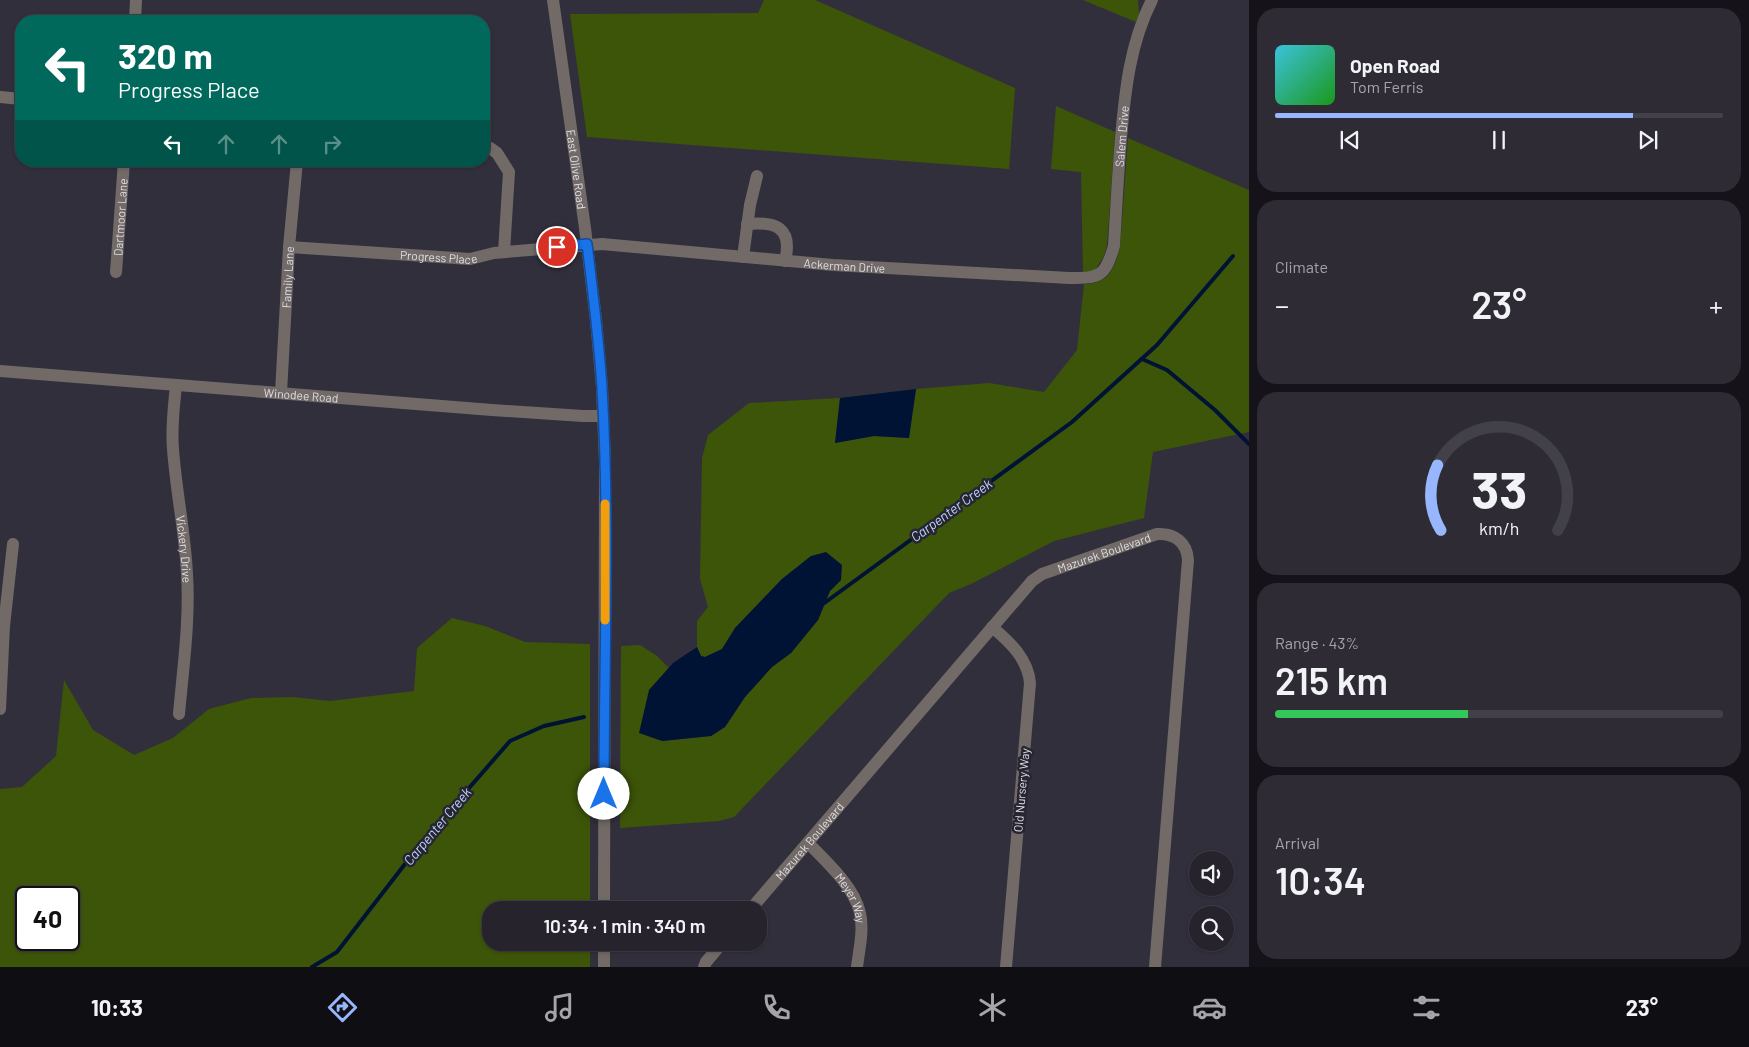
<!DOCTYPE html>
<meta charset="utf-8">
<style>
body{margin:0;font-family:Barlow,sans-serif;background:#2e2b35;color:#f1f3f6;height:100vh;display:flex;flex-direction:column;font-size:19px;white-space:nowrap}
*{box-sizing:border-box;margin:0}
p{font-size:16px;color:#a4a4aa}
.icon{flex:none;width:28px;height:28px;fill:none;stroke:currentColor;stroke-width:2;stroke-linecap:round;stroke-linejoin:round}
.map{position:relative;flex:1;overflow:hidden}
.details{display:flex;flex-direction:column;gap:8px;padding:8px;background:#151319;width:500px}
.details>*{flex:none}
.banner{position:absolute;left:15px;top:15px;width:475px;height:152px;border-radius:20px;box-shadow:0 1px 4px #0004,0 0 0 1px #424049;background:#00695c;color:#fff;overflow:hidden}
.buttons{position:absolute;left:1189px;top:851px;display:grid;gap:10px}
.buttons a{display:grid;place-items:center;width:45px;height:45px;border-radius:50%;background:#26232d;box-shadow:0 1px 4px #0004,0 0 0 1px #424049;font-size:25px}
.speed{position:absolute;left:15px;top:886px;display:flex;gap:10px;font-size:25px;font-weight:700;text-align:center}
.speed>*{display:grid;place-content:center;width:65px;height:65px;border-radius:50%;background:#26232d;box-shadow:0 1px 4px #0004,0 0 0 1px #424049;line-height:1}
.speed .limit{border:2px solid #111;border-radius:8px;background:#fff;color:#111}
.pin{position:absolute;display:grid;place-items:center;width:42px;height:42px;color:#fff;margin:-21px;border:2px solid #fff;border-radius:50%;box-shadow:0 1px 5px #0007}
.me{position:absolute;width:55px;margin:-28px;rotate:0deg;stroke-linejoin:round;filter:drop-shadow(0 0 4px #0008)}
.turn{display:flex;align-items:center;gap:18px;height:105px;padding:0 20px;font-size:22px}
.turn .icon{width:65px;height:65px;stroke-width:2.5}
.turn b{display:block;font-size:35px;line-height:42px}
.lanes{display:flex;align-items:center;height:48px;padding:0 20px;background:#0003;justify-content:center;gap:25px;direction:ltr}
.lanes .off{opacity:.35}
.big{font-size:38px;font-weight:600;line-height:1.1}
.details .card{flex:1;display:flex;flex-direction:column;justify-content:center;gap:8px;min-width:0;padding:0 18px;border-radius:20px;background:#2e2b35}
.details .dial{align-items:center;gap:0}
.dial svg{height:130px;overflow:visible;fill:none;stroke:#424049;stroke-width:7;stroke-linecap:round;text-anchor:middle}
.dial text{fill:#f1f3f6;stroke:none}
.song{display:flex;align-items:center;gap:15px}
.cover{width:60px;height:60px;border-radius:8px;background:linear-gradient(135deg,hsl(190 70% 55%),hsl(120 70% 35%))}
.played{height:5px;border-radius:2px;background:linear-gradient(90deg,#97b6fd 80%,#424049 80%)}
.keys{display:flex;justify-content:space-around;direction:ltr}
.heat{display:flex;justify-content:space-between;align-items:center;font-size:28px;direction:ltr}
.charge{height:8px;border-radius:4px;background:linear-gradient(90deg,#34c759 43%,#424049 0)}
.trip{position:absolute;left:482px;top:901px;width:285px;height:50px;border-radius:20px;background:#26232d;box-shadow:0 1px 4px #0004,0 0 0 1px #424049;font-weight:600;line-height:50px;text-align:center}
.dock{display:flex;height:80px;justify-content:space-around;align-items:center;background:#0f0e12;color:#a4a4aa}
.dock .icon{width:35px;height:35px}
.dock .on{color:#97b6fd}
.dock b{font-size:22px;color:#f1f3f6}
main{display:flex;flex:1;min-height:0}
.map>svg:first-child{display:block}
</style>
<main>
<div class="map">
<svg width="1249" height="967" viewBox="0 0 1249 967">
<rect width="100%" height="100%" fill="#322f3c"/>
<g fill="#3d5509" fill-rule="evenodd">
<path d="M 764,0 L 815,0 L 1015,88 L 1009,169 L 587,137 L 570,14 L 758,13 Z"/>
<path d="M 1083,0 L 1138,0 L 1139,14 L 1136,22 Z"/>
<path d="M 1056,106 L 1115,132 L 1107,246 L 1103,258 L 1095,270 L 1083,272 L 1081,172 L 1051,169 Z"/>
<path d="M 1128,138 L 1249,190 L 1249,432 L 1153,452 L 1144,518 L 1054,541 L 971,584 L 949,593 L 734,817 L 719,821 L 620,828 L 621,646 L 640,645 L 657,656 L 669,668 L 649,690 L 662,741 L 711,736 L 725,727 L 745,697 L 772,667 L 791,653 L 818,620 L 830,591 L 841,580 L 811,556 L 782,579 L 735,628 L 722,649 L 705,657 L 701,656 L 697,647 L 697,621 L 708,607 L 700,579 L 702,458 L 708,435 L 749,403 L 840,398 L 835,443 L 874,436 L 909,438 L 916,389 L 989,383 L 1044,392 L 1077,350 L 1084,284 C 1109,284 1114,269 1120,248 Z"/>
<path d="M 452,618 L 485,626 L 525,642 L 590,644 L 590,910 L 491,910 L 491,942 L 590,943 L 590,967 L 0,967 L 0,789 L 22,787 L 56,756 L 64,680 L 93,730 L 134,755 L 173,738 L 209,709 L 251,698 L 293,697 L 330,701 L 414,691 L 417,648 ZM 26,898 L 69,898 L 69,940 L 26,940 Z"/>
</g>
<g fill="#011335">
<path d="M 916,389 L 909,438 L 874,436 L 835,443 L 840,398 Z"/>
<path d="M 826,552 L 842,565 L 841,580 L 830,591 L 818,620 L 791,653 L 772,667 L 745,697 L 725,727 L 711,736 L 662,741 L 639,733 L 649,690 L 673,663 L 697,647 L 701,656 L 705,657 L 722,649 L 735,628 L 782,579 L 811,556 Z"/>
</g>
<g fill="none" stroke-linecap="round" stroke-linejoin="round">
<g stroke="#011335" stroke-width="4">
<path d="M 1142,359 L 1167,370 L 1215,410 L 1249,444"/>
<path d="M 823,604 L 1072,422 L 1157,345 L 1233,256"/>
<path d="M 312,967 L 337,952 L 422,842 L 510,741 L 544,726 L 584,717"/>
</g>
<g stroke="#726a67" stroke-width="12">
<path id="s1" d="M 553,0 L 585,228 L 596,320 L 602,387 L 605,462 L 604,910"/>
<path d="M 135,21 L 136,0"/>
<path d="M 0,97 L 21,99"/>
<path d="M 484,146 L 490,148 L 497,153 L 509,172 L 504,252"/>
<path d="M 747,224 C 776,221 793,228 785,261"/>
<path id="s2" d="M 289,247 L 470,259 L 494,253 L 602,244 L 833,265 L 1069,278 C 1100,278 1105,277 1114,246 C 1116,210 1118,174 1121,138 C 1125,91 1130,43 1152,0"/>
<path d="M 743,257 L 750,205 L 757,176"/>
<path id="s3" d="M 116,272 L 124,161"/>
<path id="s4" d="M 0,371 L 492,410 L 583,416 L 603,416"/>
<path id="s5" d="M 176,385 C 174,406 171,427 173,449 C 176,491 185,532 187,574 C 190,620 183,668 179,714"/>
<path id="s6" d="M 281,393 L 289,247 L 297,161"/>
<path d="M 992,627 C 1010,642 1028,659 1030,683 L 1006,967"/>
<path d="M 0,709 L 4,626 L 13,544"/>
<path id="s7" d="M 808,843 C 826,861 855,888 860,913 C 864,930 859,950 857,967"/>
<path id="s8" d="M 750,910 L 1032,581 L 1042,574 L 1157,534 C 1174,533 1187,542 1188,560 L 1155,967"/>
<path d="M 604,942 L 604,967"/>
<path d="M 704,967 L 706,962 L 723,942"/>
</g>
</g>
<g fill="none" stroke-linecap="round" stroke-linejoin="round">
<defs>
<path id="route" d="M 557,247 L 587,244 C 593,292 599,340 602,388 C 610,523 604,659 604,794"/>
</defs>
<use href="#route" stroke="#114b97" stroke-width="12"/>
<use href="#route" stroke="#1a73e8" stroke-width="9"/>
<path stroke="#f59e0b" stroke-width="9" d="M 605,504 L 605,620"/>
</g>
<g text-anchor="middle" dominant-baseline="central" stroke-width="5" stroke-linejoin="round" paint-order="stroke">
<g font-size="12" fill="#dfdee6" stroke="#282532">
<text stroke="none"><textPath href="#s2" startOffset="956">Salem Drive</textPath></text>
<text stroke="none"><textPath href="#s1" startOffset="171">East Olive Road</textPath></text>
<text stroke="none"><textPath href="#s3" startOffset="55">Dartmoor Lane</textPath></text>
<text stroke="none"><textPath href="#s2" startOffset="150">Progress Place</textPath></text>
<text stroke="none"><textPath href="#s2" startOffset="558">Ackerman Drive</textPath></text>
<text stroke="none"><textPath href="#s6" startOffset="116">Family Lane</textPath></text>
<text stroke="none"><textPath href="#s4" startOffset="302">Winodee Road</textPath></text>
<text stroke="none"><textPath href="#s5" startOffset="165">Vickery Drive</textPath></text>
<text stroke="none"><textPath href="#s8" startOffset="511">Mazurek Boulevard</textPath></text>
<text transform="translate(1021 790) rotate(-85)">Old Nursery Way</text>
<text stroke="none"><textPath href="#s8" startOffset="91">Mazurek Boulevard</textPath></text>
<text stroke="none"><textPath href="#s7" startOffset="71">Meyer Way</textPath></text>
</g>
<g font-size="14" font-style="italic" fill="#bad3fa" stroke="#282532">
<text transform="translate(951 510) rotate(-36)">Carpenter Creek</text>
<text transform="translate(437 826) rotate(-50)">Carpenter Creek</text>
</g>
</g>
</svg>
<div class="buttons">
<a><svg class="icon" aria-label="sound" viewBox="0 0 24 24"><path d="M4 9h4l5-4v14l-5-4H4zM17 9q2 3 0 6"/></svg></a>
<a><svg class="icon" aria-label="search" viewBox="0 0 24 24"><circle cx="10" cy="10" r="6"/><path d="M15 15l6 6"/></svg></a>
</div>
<div class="speed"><div class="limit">40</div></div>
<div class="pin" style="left:557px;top:247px;background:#d93025"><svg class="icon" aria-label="arrive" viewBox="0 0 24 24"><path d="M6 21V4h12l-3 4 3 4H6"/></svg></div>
<svg class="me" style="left:604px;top:794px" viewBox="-20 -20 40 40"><circle r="19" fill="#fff"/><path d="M0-13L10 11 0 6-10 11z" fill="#1a73e8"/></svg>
<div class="trip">10:34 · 1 min · 340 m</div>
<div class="banner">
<div class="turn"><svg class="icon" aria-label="left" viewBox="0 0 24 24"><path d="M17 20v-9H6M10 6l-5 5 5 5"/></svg><div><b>320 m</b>Progress Place</div></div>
<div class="lanes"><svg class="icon" aria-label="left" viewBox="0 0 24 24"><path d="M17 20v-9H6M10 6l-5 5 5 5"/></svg><svg class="icon off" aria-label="ahead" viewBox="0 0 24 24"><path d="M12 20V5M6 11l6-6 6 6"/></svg><svg class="icon off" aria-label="ahead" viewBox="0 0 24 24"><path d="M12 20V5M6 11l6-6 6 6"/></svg><svg class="icon off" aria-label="right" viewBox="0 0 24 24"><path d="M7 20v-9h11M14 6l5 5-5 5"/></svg></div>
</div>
</div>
<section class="details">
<div class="card">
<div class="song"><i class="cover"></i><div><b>Open Road</b><p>Tom Ferris</p></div></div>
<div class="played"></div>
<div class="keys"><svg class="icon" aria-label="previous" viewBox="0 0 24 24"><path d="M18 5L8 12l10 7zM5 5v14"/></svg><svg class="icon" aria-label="pause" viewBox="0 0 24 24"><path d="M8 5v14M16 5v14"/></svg><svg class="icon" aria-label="next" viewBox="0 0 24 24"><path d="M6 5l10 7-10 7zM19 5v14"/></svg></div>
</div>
<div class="card"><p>Climate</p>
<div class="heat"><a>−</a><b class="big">23°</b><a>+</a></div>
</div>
<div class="card dial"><svg viewBox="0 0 100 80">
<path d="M14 69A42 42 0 1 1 86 69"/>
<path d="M14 69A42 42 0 0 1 12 29" stroke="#97b6fd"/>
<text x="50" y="56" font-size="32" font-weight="700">33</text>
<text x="50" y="72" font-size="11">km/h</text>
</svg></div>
<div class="card"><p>Range · 43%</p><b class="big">215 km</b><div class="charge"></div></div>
<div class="card"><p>Arrival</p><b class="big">10:34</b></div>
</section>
</main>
<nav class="dock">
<b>10:33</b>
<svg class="icon on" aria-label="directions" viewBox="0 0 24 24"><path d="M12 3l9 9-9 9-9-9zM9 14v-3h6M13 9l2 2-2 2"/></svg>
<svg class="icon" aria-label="music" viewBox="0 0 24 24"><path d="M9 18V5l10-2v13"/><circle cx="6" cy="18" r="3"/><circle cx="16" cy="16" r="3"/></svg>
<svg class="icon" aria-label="phone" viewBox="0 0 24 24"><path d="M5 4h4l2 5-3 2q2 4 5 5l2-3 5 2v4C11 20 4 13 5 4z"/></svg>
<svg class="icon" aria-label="climate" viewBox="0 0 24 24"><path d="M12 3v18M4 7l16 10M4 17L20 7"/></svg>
<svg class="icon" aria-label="car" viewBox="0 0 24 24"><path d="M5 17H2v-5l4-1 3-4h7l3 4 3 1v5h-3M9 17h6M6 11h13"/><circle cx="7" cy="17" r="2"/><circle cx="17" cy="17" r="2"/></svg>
<svg class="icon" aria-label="filters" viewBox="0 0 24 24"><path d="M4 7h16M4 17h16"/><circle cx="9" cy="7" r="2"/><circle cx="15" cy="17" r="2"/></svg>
<b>23°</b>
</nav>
